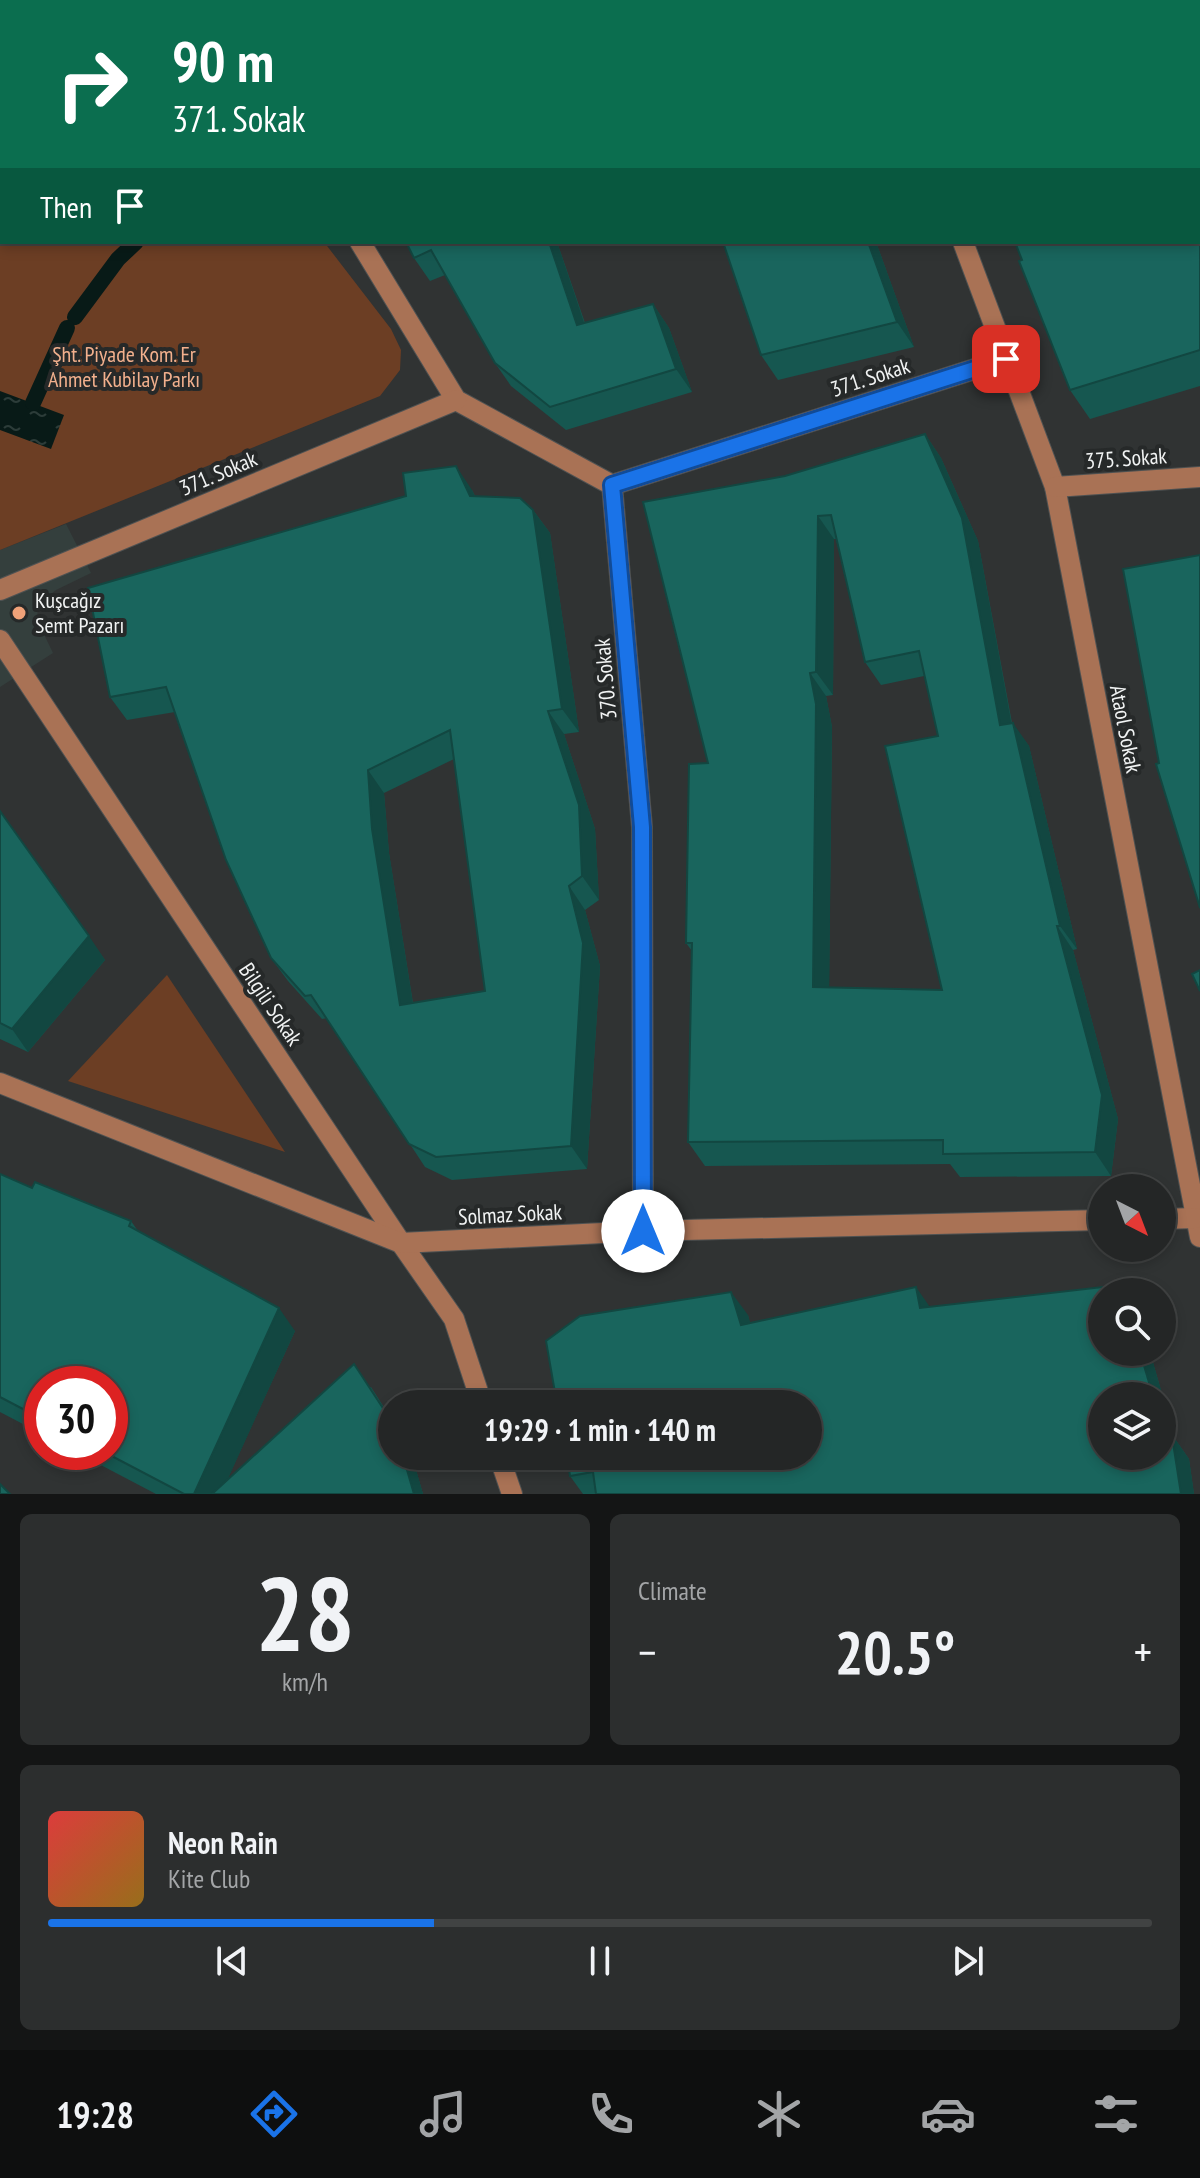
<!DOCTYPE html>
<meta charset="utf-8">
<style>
body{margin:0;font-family:"PT Sans Narrow",sans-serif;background:#2c2e2e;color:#f1f3f6;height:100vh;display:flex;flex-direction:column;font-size:30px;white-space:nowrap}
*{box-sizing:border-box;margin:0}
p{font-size:26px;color:#a3a5a7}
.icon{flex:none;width:44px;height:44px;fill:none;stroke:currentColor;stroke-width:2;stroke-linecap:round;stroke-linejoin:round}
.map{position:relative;height:1494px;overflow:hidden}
.sheet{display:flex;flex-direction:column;gap:20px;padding:20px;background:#141515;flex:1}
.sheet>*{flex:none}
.top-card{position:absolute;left:0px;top:0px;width:1200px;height:244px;box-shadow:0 4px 12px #0003,0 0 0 2px #414343;background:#0b6e4f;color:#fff;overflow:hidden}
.needle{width:52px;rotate:138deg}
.buttons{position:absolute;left:1088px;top:1174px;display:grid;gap:16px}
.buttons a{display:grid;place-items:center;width:88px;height:88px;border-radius:50%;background:#242626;box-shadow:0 4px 12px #0003,0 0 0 2px #414343;font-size:40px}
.speed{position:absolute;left:24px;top:1366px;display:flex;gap:16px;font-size:40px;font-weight:700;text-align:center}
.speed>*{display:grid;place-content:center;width:104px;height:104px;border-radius:50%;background:#242626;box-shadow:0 4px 12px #0003,0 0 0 2px #414343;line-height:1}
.speed .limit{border:12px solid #d22;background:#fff;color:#111}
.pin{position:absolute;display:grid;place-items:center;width:68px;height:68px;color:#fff;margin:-34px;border-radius:16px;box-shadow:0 4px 12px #0006}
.me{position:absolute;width:88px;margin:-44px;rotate:0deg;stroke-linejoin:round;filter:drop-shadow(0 0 6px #0008)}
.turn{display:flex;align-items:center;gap:28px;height:168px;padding:0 40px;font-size:36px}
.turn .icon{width:104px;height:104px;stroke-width:2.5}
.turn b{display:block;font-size:56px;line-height:68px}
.then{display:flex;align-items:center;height:76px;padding:0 40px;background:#0003;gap:16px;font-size:30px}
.big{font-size:60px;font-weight:800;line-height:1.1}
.sheet .tile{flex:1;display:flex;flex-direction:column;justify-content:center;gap:12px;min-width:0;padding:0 28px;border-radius:12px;background:#2c2e2e}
.sheet .dial{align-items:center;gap:0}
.dial b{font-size:104px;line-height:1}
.song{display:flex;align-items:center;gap:24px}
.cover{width:96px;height:96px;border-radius:12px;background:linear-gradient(135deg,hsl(0 70% 55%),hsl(40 70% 35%))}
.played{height:8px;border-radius:4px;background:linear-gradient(90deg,#1a73e8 35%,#414343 35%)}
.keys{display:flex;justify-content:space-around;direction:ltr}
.heat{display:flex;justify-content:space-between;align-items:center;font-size:44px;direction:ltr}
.sheet .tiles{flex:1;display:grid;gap:20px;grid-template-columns:1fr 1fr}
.tile:last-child{grid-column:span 2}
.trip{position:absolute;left:378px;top:1390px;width:444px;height:80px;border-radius:40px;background:#242626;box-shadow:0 4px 12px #0003,0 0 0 2px #414343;font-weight:800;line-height:80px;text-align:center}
.tabs{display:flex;height:128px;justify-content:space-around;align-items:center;background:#0e0f0f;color:#a3a5a7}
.tabs .icon{width:56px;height:56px}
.tabs .current{color:#1a73e8}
.tabs b{font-size:36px;color:#f1f3f6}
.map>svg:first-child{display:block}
</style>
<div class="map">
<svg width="1200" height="1494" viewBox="0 0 1200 1494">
<defs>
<pattern id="water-ripples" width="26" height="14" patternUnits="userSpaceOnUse" patternTransform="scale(2)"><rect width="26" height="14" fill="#081a17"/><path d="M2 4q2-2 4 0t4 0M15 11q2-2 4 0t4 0" fill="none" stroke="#2c3c39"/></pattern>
</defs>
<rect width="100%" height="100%" fill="#303333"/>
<path fill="#343f3d" d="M 66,524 L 91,573 L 56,590 L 37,605 L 38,622 L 53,653 L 0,687 L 0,550 Z"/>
<g fill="#6c3e24">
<path d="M 0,0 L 213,2 L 2,2 L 2,242 L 324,242 L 391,329 L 401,350 L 400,370 L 380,396 L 0,550 Z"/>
<path d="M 167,975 L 285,1152 L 68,1081 Z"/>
</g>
<path fill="url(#water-ripples)" d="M 0,391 L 64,415 L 51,449 L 0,430 Z"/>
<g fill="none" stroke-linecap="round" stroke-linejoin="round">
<g stroke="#081a17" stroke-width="16">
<path d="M 75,317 L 118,259 L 136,242"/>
<path d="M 33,403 L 67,328"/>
</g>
<defs>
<g id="minor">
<path d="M 237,0 L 238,2"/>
<path d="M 873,0 L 873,2"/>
<path d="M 360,242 L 456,400 L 612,485 L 642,827 L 643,1231"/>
<path d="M 963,242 L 1055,487 L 1200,1237"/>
<path d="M 612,485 L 1006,359"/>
<path d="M 1055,487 L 1200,477"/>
<path d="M 0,590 L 456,400"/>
<path d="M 0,640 L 401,1243 L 454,1319 L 482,1404"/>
<path d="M 0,1083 L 401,1243 L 643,1231 L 1102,1220"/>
<path d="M 1162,1219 L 1195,1218"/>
<path d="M 499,1456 L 512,1494"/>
</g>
</defs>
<use href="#minor" stroke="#4f5252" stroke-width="22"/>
<use href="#minor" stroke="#a97255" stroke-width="20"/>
</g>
<g fill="#165750" fill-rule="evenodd">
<path d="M 942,0 L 1153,0 L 1148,2 L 943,2 Z"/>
<path d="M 1200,205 L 1200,386 L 1090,419 L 1070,390 Z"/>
<path d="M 406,242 L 557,242 L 585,323 L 653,304 L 669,328 L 692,392 L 566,430 L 511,386 L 495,363 L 445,275 L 430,281 L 414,258 Z"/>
<path d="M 723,242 L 876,242 L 914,347 L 778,380 L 761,355 Z"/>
<path d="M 925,434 L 941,458 L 978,541 L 1012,723 L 1029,746 L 1077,949 L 1073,950 L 1118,1119 L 1111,1176 L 960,1177 L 950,1164 L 705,1166 L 688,1142 L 692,951 L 686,943 L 708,763 L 785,476 ZM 834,539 L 836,539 L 865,662 L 881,685 L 924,676 L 938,736 L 942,990 L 829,987 L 832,727 L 826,696 L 833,695 Z"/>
<path d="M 472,490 L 475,496 L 533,510 L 550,533 L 579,732 L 564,734 L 595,829 L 599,900 L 585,910 L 600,966 L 587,1169 L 452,1180 L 425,1167 L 327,1018 L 322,1019 L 288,981 L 271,958 L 175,712 L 127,720 L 110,697 ZM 454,759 L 485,991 L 413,1003 L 389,853 L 384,793 Z"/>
<path d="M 0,811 L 105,960 L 28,1052 L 0,1039 Z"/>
<path d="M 0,1174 L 32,1188 L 131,1221 L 138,1231 L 295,1331 L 227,1480 L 371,1387 L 392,1420 L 392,1456 L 412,1456 L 423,1494 L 156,1494 L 76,1452 L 110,1452 L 42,1384 L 42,1434 L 0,1412 Z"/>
<path d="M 1120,1285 L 1126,1292 L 1102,1292 L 1102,1352 L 1150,1352 L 1175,1439 L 1189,1459 L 1194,1494 L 583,1494 L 570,1476 L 557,1404 L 748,1315 L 750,1324 L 930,1307 Z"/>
</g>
<g fill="#124741">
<rect x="761" y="0" width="12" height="2"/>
<path d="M 549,242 L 557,242 L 593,349 L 577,325 Z"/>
<path d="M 868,242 L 876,242 L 914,347 L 897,322 Z"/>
<path d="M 653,304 L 669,328 L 692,392 L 676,369 Z"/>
<path d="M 925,434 L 941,458 L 978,541 L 1016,748 L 1000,725 Z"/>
<path d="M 456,466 L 472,490 L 486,519 L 470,496 Z"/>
<path d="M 533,510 L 550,533 L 579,732 L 562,709 Z"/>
<path d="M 818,516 L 834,539 L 833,695 L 816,672 Z"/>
<path d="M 810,673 L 826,696 L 832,727 L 829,1010 L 813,987 Z"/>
<path d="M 548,711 L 564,734 L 595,829 L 599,900 L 582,876 Z"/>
<path d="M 1013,723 L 1029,746 L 1077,949 L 1060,926 Z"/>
<path d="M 368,770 L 384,793 L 389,853 L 417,1029 L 400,1005 L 372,829 Z"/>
<path d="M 569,886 L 585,910 L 600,966 L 587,1169 L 571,1146 Z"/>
<path d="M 1057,926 L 1073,950 L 1118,1119 L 1111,1176 L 1095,1152 Z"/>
<path d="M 89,936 L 105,960 L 28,1052 L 12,1029 Z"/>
<path d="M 916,1287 L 932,1310 L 920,1308 Z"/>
<path d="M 731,1292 L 748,1315 L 758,1349 L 741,1325 Z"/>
<path d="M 279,1308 L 295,1331 L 221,1494 L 194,1494 Z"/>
<path d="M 1140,1352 L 1150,1352 L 1175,1439 L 1189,1459 L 1194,1494 L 1181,1494 L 1162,1429 L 1162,1396 L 1153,1396 Z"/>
<path d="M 403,1456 L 412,1456 L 423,1494 L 414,1494 Z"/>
</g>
<g fill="#19655d" stroke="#124741" stroke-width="2" fill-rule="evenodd">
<path d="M 281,0 L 468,0 L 468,2 L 282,2 Z"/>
<path d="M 556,0 L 761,0 L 761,2 L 557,2 Z"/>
<path d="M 942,0 L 1117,0 L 1118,2 L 943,2 Z"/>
<path d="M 1200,205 L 1200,350 L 1070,390 L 1019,261 L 1022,260 L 1015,242 L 1198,242 L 1198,206 Z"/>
<path d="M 406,242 L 549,242 L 577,325 L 653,304 L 676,369 L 550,407 L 495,363 L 431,250 L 414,258 Z"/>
<path d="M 723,242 L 868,242 L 897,322 L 761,355 Z"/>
<path d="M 925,434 L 962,518 L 1000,725 L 1013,723 L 1060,926 L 1057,926 L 1102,1095 L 1095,1152 L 943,1154 L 943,1140 L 688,1142 L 692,943 L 686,943 L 689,764 L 708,763 L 643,502 L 785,476 ZM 831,515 L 865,662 L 919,651 L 938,736 L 885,746 L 942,990 L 813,987 L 816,704 L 810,673 L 816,672 L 818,516 Z"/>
<path d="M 456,466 L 470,496 L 520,498 L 533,510 L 562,709 L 548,711 L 579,805 L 582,876 L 569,886 L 583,943 L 571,1146 L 436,1157 L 409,1144 L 311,995 L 305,996 L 271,958 L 226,860 L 166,687 L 110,697 L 88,588 L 406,496 L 403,473 ZM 450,730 L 485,991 L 400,1005 L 372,829 L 368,770 Z"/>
<path d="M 1200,555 L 1200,908 L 1156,764 L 1159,763 L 1123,569 Z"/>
<path d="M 0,811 L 89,936 L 12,1029 L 0,1023 Z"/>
<path d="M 1200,970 L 1200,991 L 1192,974 Z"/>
<path d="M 0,1174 L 32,1188 L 35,1182 L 131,1221 L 129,1226 L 279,1308 L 194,1494 L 184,1494 L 104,1452 L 110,1452 L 110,1384 L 42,1384 L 42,1419 L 0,1397 Z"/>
<path d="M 1120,1285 L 1123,1292 L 1102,1292 L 1102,1352 L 1140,1352 L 1153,1396 L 1102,1396 L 1102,1456 L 1162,1456 L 1162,1429 L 1164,1437 L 1172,1436 L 1181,1494 L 596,1494 L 593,1472 L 570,1476 L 567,1456 L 808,1456 L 808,1404 L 557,1404 L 546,1341 L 580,1316 L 731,1292 L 741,1325 L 916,1287 L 920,1308 Z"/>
<path d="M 354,1364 L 392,1422 L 392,1456 L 403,1456 L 414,1494 L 212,1494 Z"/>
<path d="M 0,1484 L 10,1494 L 0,1494 Z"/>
</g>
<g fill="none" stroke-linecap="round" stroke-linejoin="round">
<defs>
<path id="route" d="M 643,1231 L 642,827 L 612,485 L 1006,359"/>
</defs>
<use href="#route" stroke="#114b97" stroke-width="20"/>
<use href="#route" stroke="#1a73e8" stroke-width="14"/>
</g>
<circle fill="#f0a279" stroke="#262929" stroke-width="3" cx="19" cy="613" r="8"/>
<g text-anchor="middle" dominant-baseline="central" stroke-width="8" stroke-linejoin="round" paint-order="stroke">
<g font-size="22" fill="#f2b08d" stroke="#262929">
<text x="124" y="354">Şht. Piyade Kom. Er<tspan x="124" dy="25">Ahmet Kubilay Parkı</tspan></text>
</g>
<g font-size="22" fill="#f1f3f3" stroke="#262929">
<text transform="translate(870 377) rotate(-18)">371. Sokak</text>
<text transform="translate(1126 458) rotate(-4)">375. Sokak</text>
<text transform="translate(218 473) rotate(-23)">371. Sokak</text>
<text transform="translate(605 679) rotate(-95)">370. Sokak</text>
<text transform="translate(1126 729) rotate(79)">Ataol Sokak</text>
<text transform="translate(271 1004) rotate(56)">Bilgili Sokak</text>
<text transform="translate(510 1214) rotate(-3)">Solmaz Sokak</text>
</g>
<g font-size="22" fill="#f1f3f3" stroke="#262929" text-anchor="start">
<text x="35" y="600">Kuşcağız<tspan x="35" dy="25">Semt Pazarı</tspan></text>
</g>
</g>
</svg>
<div class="buttons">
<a><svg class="needle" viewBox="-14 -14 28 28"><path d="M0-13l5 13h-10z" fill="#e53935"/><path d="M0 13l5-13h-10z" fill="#a3a5a7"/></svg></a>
<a><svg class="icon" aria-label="search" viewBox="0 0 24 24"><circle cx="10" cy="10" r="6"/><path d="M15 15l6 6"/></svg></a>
<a><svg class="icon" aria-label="layers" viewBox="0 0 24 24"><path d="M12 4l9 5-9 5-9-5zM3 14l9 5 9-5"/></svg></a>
</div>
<div class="speed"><div class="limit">30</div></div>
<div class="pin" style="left:1006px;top:359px;background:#d93025"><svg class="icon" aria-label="arrive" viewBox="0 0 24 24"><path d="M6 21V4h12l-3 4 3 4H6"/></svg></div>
<svg class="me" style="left:643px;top:1231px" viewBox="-20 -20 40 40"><circle r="19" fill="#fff"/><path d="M0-13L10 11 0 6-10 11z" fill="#1a73e8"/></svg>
<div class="trip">19:29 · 1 min · 140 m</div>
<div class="top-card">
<div class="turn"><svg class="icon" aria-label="right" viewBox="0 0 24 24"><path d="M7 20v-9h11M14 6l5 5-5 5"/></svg><div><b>90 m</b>371. Sokak</div></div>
<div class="then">Then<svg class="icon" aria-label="arrive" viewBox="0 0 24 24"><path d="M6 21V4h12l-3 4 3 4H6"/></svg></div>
</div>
</div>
<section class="sheet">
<div class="tiles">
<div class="tile dial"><b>28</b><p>km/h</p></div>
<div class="tile"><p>Climate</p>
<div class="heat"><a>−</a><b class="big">20.5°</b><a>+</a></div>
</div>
<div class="tile">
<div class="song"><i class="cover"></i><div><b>Neon Rain</b><p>Kite Club</p></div></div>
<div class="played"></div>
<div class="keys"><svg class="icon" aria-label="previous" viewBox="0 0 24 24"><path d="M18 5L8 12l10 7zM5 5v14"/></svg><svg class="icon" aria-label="pause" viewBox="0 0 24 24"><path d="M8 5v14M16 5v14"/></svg><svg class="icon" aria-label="next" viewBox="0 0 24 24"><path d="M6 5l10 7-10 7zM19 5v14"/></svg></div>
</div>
</div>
</section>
<nav class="tabs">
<b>19:28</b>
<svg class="icon current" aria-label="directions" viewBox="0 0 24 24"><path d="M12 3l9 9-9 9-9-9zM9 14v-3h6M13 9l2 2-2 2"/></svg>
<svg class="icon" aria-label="music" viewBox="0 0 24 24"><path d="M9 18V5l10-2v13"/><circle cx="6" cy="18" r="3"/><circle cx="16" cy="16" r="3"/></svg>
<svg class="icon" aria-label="phone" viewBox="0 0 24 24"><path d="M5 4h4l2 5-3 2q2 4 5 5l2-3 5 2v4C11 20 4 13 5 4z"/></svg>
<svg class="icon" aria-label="climate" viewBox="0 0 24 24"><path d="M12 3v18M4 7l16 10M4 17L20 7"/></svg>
<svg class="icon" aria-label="car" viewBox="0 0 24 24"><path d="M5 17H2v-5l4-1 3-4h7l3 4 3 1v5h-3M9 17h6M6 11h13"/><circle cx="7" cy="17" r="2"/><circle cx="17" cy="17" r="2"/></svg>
<svg class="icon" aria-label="filters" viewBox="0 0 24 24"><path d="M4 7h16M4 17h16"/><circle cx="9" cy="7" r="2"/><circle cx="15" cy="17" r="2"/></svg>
</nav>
